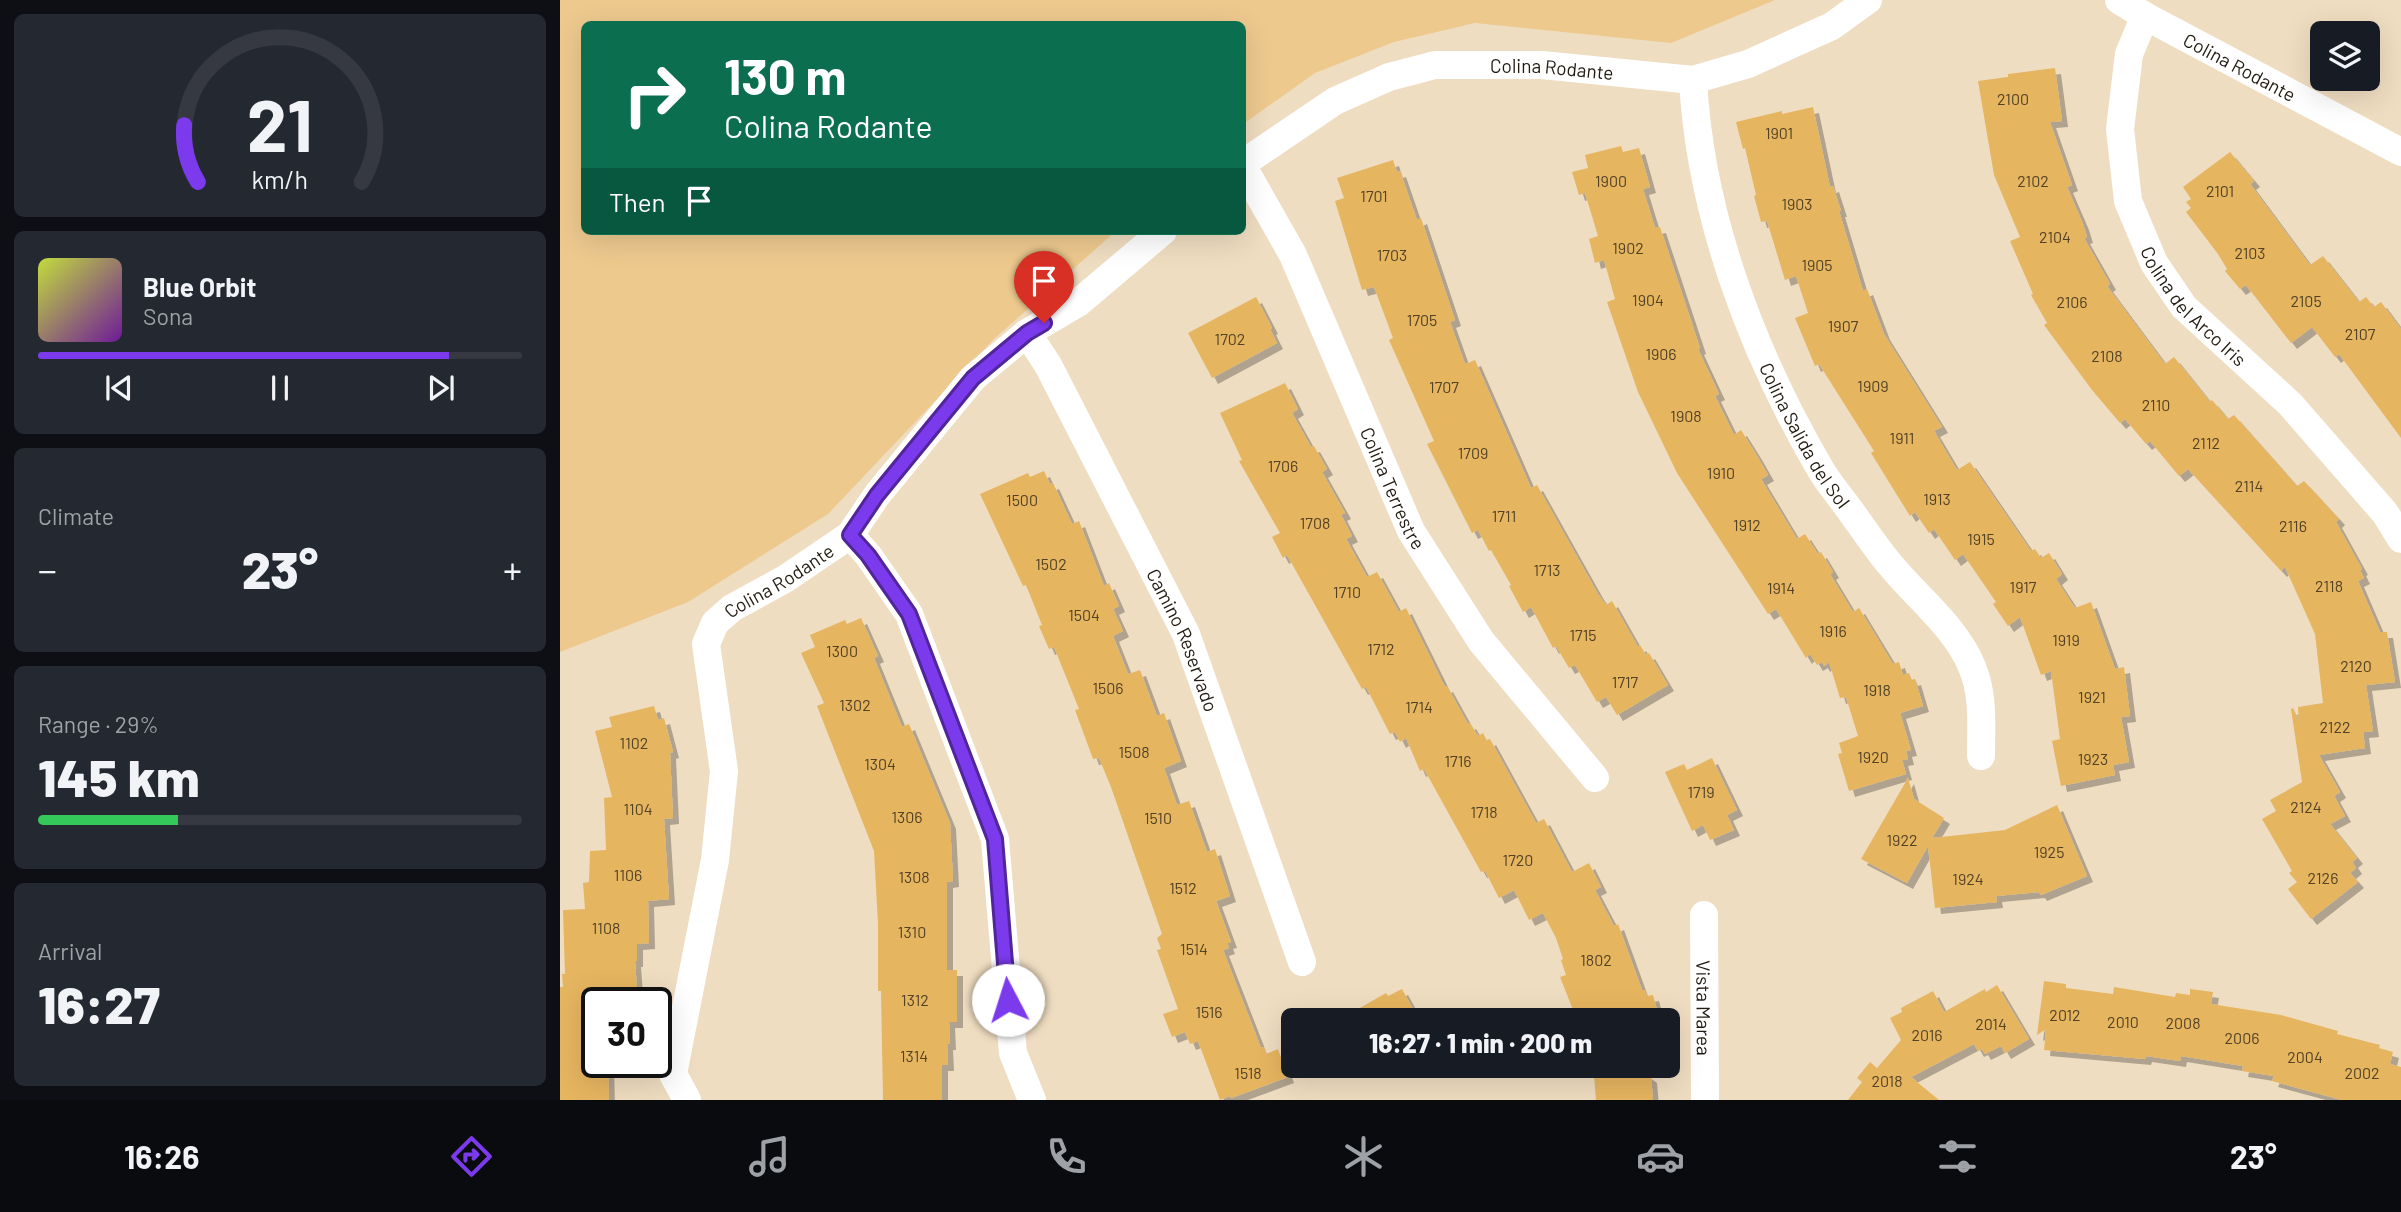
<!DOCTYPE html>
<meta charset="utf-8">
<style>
body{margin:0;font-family:Barlow,sans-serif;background:#242831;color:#f1f3f6;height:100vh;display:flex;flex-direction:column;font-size:26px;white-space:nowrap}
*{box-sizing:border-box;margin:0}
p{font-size:23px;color:#9ea1a6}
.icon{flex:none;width:38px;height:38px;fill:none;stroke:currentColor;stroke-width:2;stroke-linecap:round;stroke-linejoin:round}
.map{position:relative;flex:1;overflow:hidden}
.sheet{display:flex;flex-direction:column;gap:14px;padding:14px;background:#0d0f14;width:560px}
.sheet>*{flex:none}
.guide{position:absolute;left:21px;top:21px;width:665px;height:214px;border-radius:10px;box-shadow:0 7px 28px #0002;background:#0b6e4f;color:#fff;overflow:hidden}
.controls{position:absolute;left:1750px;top:21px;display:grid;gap:14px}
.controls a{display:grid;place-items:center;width:70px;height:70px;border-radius:10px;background:#171b24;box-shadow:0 7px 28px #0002;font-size:35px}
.speed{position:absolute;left:21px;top:987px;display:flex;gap:14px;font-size:35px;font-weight:700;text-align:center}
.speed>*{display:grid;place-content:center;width:91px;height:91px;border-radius:50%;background:#171b24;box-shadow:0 7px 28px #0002;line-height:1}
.speed .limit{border:4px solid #111;border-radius:10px;background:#fff;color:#111}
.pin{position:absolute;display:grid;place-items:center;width:60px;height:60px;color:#fff;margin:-72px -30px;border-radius:50% 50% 50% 0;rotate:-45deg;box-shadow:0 0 7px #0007}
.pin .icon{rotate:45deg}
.me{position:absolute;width:77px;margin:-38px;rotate:355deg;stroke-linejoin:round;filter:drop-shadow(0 0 5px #0008)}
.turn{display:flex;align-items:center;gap:24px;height:147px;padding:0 28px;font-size:32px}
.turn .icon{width:91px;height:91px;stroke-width:2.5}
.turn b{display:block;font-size:49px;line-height:60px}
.then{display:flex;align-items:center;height:66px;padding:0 28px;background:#0003;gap:14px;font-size:26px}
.big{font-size:52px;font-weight:800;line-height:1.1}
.sheet .card{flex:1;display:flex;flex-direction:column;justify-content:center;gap:10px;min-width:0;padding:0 24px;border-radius:10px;background:#242831}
.sheet .dial{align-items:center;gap:0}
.dial svg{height:182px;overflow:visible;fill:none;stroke:#363941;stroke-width:7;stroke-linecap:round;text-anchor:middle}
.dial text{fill:#f1f3f6;stroke:none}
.song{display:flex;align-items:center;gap:21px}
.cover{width:84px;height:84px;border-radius:10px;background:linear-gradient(135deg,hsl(70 70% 55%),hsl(280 70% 35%))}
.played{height:7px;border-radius:4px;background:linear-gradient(90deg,#7c3aed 85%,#363941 85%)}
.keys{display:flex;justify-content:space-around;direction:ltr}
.heat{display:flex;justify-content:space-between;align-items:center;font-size:38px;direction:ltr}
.charge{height:10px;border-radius:5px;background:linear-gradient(90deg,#34c759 29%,#363941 0)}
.trip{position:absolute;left:721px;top:1008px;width:399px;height:70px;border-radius:10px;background:#171b24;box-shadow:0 7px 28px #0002;font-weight:800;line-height:70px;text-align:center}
.menu{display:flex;height:112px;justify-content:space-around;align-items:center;background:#090b0e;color:#9ea1a6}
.menu .icon{width:49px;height:49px}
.menu .on{color:#7c3aed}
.menu b{font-size:32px;color:#f1f3f6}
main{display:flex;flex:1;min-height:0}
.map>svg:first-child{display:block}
</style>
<main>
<section class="sheet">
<div class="card dial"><svg viewBox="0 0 100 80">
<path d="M14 69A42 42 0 1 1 86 69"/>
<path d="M14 69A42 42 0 0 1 8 44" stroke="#7c3aed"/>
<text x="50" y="56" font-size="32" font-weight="700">21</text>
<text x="50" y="72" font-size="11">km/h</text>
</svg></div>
<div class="card">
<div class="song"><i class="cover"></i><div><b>Blue Orbit</b><p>Sona</p></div></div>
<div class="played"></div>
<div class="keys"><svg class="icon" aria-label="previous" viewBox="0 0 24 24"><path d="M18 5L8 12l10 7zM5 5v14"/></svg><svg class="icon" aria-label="pause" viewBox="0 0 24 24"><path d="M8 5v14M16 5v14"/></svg><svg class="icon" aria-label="next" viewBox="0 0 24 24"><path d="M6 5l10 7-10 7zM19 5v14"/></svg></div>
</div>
<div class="card"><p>Climate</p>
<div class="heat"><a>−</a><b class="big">23°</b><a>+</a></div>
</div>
<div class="card"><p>Range · 29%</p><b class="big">145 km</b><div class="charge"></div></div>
<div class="card"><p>Arrival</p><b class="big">16:27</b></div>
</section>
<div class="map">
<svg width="1841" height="1100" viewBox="0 0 1841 1100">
<defs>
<filter id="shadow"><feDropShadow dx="6" dy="6" stdDeviation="0" flood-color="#0004"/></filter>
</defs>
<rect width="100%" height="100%" fill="#efddc1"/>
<path fill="#edc98e" d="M 0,0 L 1215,0 L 1111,43 L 915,23 L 834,42 L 755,73 L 683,124 L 682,24 L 24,24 L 24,231 L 556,231 L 433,340 L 268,514 L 128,602 L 0,652 Z"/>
<g fill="#e6b561" filter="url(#shadow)">
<path d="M 1495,68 L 1502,121 L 1490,122 L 1512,185 L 1507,187 L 1523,224 L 1527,237 L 1524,238 L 1550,284 L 1547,286 L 1605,364 L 1614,357 L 1650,402 L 1652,400 L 1668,419 L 1674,415 L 1737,486 L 1744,481 L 1779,519 L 1776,522 L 1802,569 L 1800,570 L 1804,578 L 1798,581 L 1820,632 L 1827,632 L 1835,682 L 1806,685 L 1813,731 L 1803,732 L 1805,748 L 1759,755 L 1780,792 L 1774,796 L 1785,816 L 1770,824 L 1797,858 L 1792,862 L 1796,868 L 1790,873 L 1798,882 L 1751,919 L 1728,889 L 1737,882 L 1729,873 L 1732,871 L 1702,819 L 1716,811 L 1710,800 L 1742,782 L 1731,709 L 1733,708 L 1739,720 L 1738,707 L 1763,703 L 1755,634 L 1725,567 L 1721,571 L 1628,469 L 1619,476 L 1590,441 L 1586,444 L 1565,419 L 1560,423 L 1532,390 L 1484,325 L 1487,323 L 1471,295 L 1473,294 L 1450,241 L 1460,237 L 1434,175 L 1418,81 L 1448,77 L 1448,74 Z"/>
<path d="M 1253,107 L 1270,187 L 1273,186 L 1281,211 L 1279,211 L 1303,291 L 1307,289 L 1324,334 L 1382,427 L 1374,431 L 1397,470 L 1410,462 L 1471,551 L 1475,549 L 1481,558 L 1489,553 L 1502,574 L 1496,579 L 1515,608 L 1531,602 L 1555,669 L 1564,667 L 1570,716 L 1561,717 L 1569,762 L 1553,765 L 1555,775 L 1501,786 L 1492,741 L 1500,739 L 1491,671 L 1481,675 L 1460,617 L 1448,626 L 1433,604 L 1436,602 L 1403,554 L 1395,560 L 1374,529 L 1369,533 L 1355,512 L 1350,516 L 1311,453 L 1314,451 L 1259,364 L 1255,366 L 1235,318 L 1248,313 L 1236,276 L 1225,280 L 1207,221 L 1201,222 L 1194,196 L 1196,195 L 1185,148 L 1183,149 L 1176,122 L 1222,111 L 1222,114 Z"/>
<path d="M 1061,146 L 1063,152 L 1079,148 L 1090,187 L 1083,189 L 1095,228 L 1100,227 L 1140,348 L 1138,349 L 1159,394 L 1155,396 L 1174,435 L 1181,430 L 1196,454 L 1208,475 L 1201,479 L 1237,539 L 1245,534 L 1258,554 L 1261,552 L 1273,572 L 1270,574 L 1293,612 L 1299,608 L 1333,664 L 1339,662 L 1343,675 L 1349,673 L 1352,680 L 1355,679 L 1363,706 L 1340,713 L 1351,750 L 1346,751 L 1348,759 L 1342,760 L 1346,774 L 1289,791 L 1278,754 L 1282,753 L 1279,743 L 1298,736 L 1286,697 L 1280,698 L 1269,662 L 1264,666 L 1262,662 L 1257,665 L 1250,654 L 1246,658 L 1216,609 L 1208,614 L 1117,473 L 1078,392 L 1047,302 L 1055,299 L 1044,260 L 1035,263 L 1029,239 L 1038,236 L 1025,193 L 1019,195 L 1012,172 L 1028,168 L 1025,155 Z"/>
<path d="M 1670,152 L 1694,181 L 1690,184 L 1750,265 L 1763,256 L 1799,302 L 1806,297 L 1814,307 L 1821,302 L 1841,329 L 1841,438 L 1779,354 L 1775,357 L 1752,327 L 1731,343 L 1686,285 L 1680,289 L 1665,271 L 1667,269 L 1658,254 L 1626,212 L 1631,208 L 1626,202 L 1631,199 L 1623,187 Z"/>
<path d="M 833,160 L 837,172 L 840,171 L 857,220 L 861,218 L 895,320 L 890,322 L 905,364 L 915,360 L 971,488 L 977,485 L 1038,594 L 1046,605 L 1052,601 L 1078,647 L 1080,645 L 1086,655 L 1089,653 L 1108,685 L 1057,715 L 1046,697 L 1037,702 L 1015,665 L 1009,668 L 996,646 L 993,648 L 971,607 L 963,612 L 949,586 L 951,585 L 931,550 L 929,551 L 918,530 L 912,533 L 867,444 L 874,441 L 829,340 L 833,338 L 814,287 L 802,290 L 775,201 L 784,198 L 777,178 Z"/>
<path d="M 696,297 L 712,328 L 710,329 L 717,343 L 652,378 L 628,333 Z"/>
<path d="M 725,383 L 738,409 L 732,413 L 751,447 L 754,446 L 767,469 L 762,472 L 785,513 L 781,515 L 792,536 L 786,539 L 807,577 L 817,572 L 839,612 L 846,608 L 885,687 L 887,686 L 908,724 L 910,723 L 918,736 L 923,733 L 927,741 L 930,739 L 976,823 L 984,819 L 1012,872 L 1029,863 L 1041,887 L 1035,890 L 1054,926 L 1058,924 L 1082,990 L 1085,990 L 1087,996 L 1093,995 L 1098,1014 L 1093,1015 L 1094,1020 L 1017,1020 L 1000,977 L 1006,975 L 1001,960 L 1003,959 L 996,938 L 983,913 L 969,920 L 954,890 L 939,898 L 925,871 L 921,872 L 864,769 L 860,771 L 846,738 L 840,742 L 835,732 L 830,734 L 806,687 L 802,689 L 727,555 L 723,558 L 712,537 L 720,533 L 679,461 L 682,460 L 660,413 Z"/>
<path d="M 484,471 L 490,484 L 493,483 L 512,524 L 519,521 L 544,586 L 549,583 L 559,606 L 553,609 L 563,631 L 553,636 L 568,674 L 580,670 L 597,716 L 604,713 L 621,761 L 604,768 L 617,805 L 629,801 L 647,852 L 655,849 L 670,896 L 656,901 L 671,942 L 667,943 L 669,948 L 663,950 L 701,1048 L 704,1047 L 706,1054 L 718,1049 L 728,1077 L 671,1098 L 670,1096 L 660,1100 L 638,1041 L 630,1044 L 625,1032 L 612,1037 L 603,1014 L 618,1009 L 597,950 L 601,949 L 597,938 L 602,934 L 551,787 L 539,758 L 533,759 L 515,710 L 519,709 L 494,647 L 489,649 L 479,626 L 482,625 L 466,585 L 463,586 L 420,494 L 468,473 L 470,477 Z"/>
<path d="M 301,618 L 318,656 L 314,658 L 342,727 L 349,724 L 390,823 L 393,881 L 387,882 L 387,970 L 397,970 L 397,1022 L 389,1022 L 390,1044 L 387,1044 L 388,1065 L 382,1065 L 382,1100 L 323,1100 L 321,991 L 318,991 L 318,924 L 314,851 L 257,706 L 264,703 L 241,653 L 255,647 L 250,635 L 285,620 L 287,624 Z"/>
<path d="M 94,706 L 98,720 L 104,718 L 113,752 L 110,753 L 113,818 L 104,819 L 109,899 L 88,901 L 89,943 L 77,944 L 77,961 L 75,961 L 78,1003 L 37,1003 L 37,1062 L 48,1062 L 49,1100 L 0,1100 L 0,987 L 3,987 L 2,974 L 5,974 L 3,910 L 25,909 L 23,883 L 29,882 L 30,851 L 46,850 L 44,798 L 52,797 L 35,731 L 52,727 L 49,717 Z"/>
<path d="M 1152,758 L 1177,810 L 1167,815 L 1174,830 L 1150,840 L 1143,825 L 1132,831 L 1105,772 L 1124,764 L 1127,770 Z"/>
<path d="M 1348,778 L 1354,799 L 1384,818 L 1372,838 L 1445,830 L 1497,805 L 1527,876 L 1481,895 L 1479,892 L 1436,896 L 1437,902 L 1375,908 L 1368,846 L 1347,883 L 1301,859 Z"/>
<path d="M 1484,981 L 1506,984 L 1506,988 L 1553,994 L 1554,987 L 1615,997 L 1616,993 L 1630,995 L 1630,989 L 1653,992 L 1651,1004 L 1721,1015 L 1778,1031 L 1777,1034 L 1820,1045 L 1819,1048 L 1833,1052 L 1830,1064 L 1841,1067 L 1841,1100 L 1782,1100 L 1712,1081 L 1714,1076 L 1682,1071 L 1683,1066 L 1621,1056 L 1620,1061 L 1586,1056 L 1585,1059 L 1484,1050 L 1486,1029 L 1477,1035 Z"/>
<path d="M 1437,985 L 1469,1039 L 1445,1053 L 1441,1046 L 1425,1054 L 1422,1049 L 1418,1051 L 1414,1044 L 1351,1077 L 1379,1100 L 1288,1100 L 1302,1082 L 1297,1078 L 1310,1062 L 1317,1068 L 1341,1040 L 1330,1018 L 1342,1012 L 1341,1008 L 1373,991 L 1384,1012 L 1425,989 L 1426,992 Z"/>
<path d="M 842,989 L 859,1020 L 779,1020 L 826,993 L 828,996 Z"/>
<path d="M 1083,1071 L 1091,1077 L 1093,1100 L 1036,1100 L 1034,1075 Z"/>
</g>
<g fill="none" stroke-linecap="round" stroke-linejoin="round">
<g stroke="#fff" stroke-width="28">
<path id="s1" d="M 1559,0 L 1585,16 L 1841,152"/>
<path id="s2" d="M 1585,16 L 1569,54 L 1560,129 L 1568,201 L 1594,263 L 1624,307 L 1730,404 L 1825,513 L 1841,539"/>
<path id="s3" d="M 1133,80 C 1140,214 1191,349 1258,465 C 1267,482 1281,497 1292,513 C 1305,531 1318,551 1333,568 C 1359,599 1397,629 1412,667 C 1424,695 1421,726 1421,756"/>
<path id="s4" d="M 682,164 L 775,101 L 829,77 L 875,65 L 982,65 L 1133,80 L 1188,64 L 1272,26 L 1308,0"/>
<path id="s5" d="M 682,165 L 733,255 L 851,531 L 921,641 L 1035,778"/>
<path id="s6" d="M 467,333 L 488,365 L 626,634 L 742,962"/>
<path d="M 290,535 L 308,555 L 349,614 L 435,839 L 453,1053 L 472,1100"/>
<path id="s7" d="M 1144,915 L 1145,1100"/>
<path id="s8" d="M 127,1100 L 113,1074 L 155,860 L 164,771 L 146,644 L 155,623 L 172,608 L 225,579 L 290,535 L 317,495 L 413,378 L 467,333 L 518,303 L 603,231"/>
</g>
</g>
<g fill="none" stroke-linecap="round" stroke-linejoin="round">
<defs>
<path id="route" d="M 448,1000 L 435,839 L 349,614 L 308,555 L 290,535 L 317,495 L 413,378 L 467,333 L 484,323"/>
</defs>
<use href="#route" stroke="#51269a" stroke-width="18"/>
<use href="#route" stroke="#7c3aed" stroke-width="12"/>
</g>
<g text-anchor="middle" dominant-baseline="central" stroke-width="6" stroke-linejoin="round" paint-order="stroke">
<g font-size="16" fill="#534225">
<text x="1453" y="98">2100</text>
<text x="1219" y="132">1901</text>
<text x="1051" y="180">1900</text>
<text x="1473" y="180">2102</text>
<text x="1660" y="190">2101</text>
<text x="814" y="195">1701</text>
<text x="1237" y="203">1903</text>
<text x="1495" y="236">2104</text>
<text x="1068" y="247">1902</text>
<text x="1690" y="252">2103</text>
<text x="832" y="254">1703</text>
<text x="1257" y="264">1905</text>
<text x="1088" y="299">1904</text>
<text x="1746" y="300">2105</text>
<text x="1512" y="301">2106</text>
<text x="862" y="319">1705</text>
<text x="1283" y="325">1907</text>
<text x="1800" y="333">2107</text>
<text x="670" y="338">1702</text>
<text x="1101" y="353">1906</text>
<text x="1547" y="355">2108</text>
<text x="1313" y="385">1909</text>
<text x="884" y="386">1707</text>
<text x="1596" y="404">2110</text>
<text x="1126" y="415">1908</text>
<text x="1342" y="437">1911</text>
<text x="1646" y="442">2112</text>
<text x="913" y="452">1709</text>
<text x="723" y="465">1706</text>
<text x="1161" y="472">1910</text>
<text x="1689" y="485">2114</text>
<text x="1377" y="498">1913</text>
<text x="462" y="499">1500</text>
<text x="944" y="515">1711</text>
<text x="755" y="522">1708</text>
<text x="1187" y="524">1912</text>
<text x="1733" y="525">2116</text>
<text x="1421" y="538">1915</text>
<text x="491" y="563">1502</text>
<text x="987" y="569">1713</text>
<text x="1769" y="585">2118</text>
<text x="1463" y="586">1917</text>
<text x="1221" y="587">1914</text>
<text x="787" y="591">1710</text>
<text x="524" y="614">1504</text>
<text x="1273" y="630">1916</text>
<text x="1023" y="634">1715</text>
<text x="1506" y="639">1919</text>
<text x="821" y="648">1712</text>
<text x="282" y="650">1300</text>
<text x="1796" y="665">2120</text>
<text x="1065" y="681">1717</text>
<text x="548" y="687">1506</text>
<text x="1317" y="689">1918</text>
<text x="1532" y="696">1921</text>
<text x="295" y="704">1302</text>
<text x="859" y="706">1714</text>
<text x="1775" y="726">2122</text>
<text x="74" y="742">1102</text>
<text x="574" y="751">1508</text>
<text x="1313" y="756">1920</text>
<text x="1533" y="758">1923</text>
<text x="898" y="760">1716</text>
<text x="320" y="763">1304</text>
<text x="1141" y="791">1719</text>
<text x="1746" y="806">2124</text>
<text x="78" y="808">1104</text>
<text x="924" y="811">1718</text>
<text x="347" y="816">1306</text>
<text x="598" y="817">1510</text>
<text x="1342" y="839">1922</text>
<text x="1489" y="851">1925</text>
<text x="958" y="859">1720</text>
<text x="68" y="874">1106</text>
<text x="354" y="876">1308</text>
<text x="1763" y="877">2126</text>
<text x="1408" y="878">1924</text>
<text x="623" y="887">1512</text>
<text x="46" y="927">1108</text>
<text x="352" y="931">1310</text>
<text x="634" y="948">1514</text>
<text x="1036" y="959">1802</text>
<text x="355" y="999">1312</text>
<text x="649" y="1011">1516</text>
<text x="1505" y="1014">2012</text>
<text x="1563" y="1021">2010</text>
<text x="1623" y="1022">2008</text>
<text x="1431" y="1023">2014</text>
<text x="1367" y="1034">2016</text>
<text x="1682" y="1037">2006</text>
<text x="354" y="1055">1314</text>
<text x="1745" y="1056">2004</text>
<text x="688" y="1072">1518</text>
<text x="1802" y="1072">2002</text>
<text x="1327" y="1080">2018</text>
</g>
<g font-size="19" fill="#221b11" stroke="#efddc1">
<text stroke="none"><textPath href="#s1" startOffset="138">Colina Rodante</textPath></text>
<text stroke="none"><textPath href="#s4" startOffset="336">Colina Rodante</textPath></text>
<text stroke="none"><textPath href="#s2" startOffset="315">Colina del Arco Iris</textPath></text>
<text stroke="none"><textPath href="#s3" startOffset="376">Colina Salida del Sol</textPath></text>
<text stroke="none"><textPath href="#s5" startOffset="357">Colina Terrestre</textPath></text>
<text stroke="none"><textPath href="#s8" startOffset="565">Colina Rodante</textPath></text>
<text stroke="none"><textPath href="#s6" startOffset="345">Camino Reservado</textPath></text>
<text stroke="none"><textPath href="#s7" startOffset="93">Vista Marea</textPath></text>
</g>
</g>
</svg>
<div class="controls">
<a><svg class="icon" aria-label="layers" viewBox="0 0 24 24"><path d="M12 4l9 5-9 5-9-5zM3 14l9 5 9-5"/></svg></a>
</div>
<div class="speed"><div class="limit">30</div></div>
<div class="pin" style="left:484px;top:323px;background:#d93025"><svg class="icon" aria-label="arrive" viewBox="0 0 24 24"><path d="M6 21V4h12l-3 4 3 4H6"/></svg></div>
<svg class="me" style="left:448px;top:1000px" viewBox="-20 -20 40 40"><circle r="19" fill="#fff"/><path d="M0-13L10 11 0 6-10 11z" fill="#7c3aed"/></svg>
<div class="trip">16:27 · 1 min · 200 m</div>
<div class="guide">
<div class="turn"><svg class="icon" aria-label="right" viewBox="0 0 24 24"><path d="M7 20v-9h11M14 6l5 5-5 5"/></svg><div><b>130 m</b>Colina Rodante</div></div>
<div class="then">Then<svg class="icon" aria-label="arrive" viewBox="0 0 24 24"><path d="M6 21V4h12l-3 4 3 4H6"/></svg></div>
</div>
</div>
</main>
<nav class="menu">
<b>16:26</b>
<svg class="icon on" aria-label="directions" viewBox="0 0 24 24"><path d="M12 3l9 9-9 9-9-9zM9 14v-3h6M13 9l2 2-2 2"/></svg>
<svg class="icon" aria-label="music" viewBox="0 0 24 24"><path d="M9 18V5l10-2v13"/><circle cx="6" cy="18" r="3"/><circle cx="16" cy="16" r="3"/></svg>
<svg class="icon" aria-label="phone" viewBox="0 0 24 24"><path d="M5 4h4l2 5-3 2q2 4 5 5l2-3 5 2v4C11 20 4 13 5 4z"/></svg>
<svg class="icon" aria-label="climate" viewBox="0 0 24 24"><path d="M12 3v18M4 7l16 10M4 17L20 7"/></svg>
<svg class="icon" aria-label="car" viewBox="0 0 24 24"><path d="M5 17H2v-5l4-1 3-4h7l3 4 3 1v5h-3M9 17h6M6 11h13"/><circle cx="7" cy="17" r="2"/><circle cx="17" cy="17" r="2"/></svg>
<svg class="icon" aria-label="filters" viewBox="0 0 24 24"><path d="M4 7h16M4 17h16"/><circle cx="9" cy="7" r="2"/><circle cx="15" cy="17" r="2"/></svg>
<b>23°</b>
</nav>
